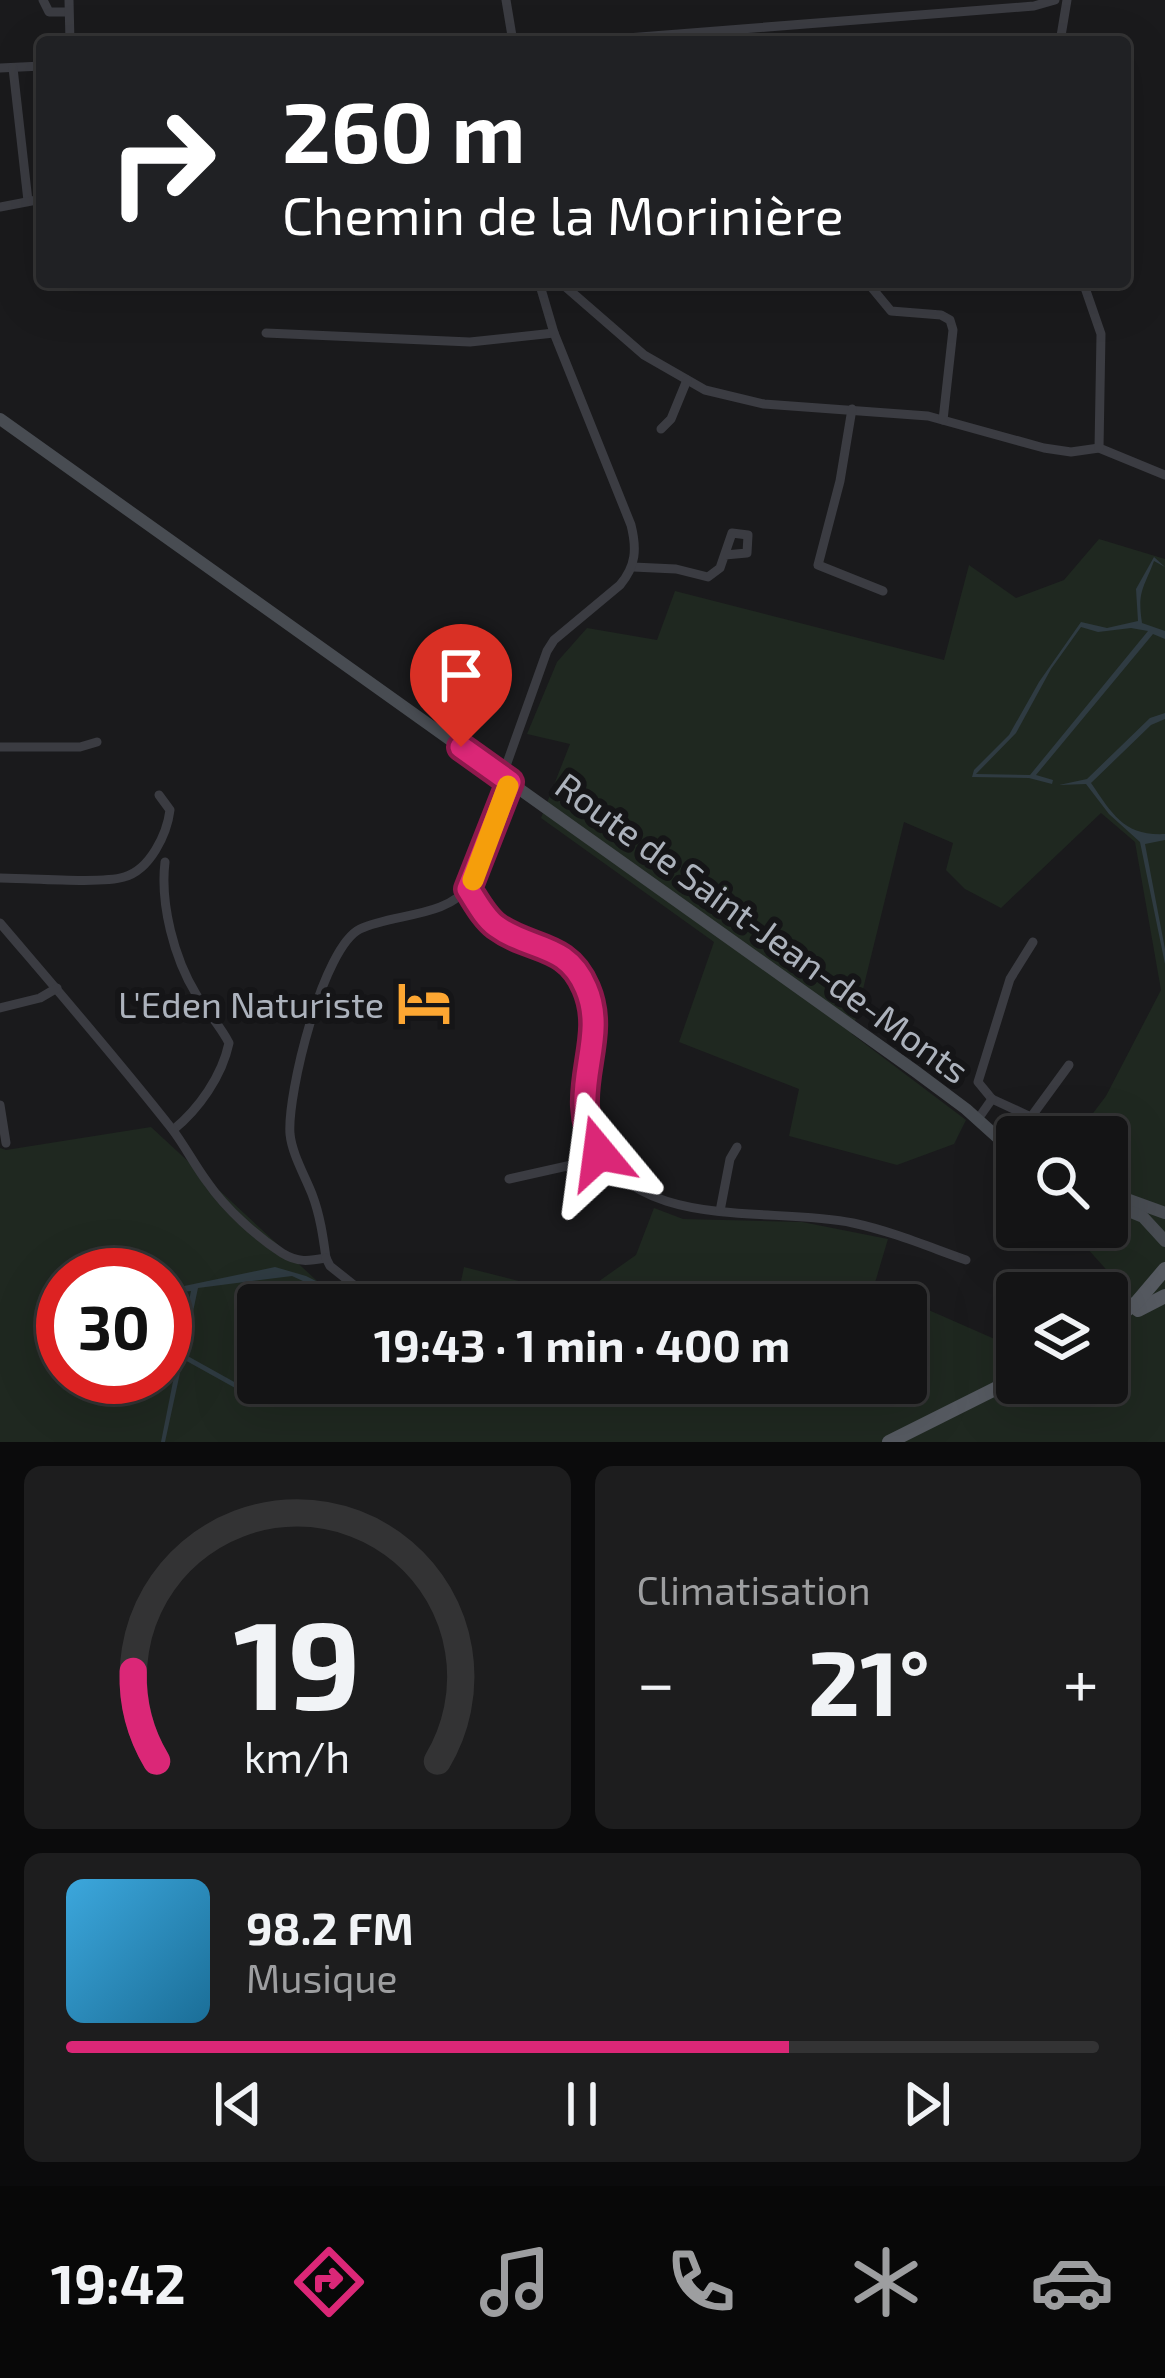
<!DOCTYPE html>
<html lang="fr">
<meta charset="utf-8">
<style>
body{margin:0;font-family:"Exo 2",sans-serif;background:#1d1d1e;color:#f1f3f6;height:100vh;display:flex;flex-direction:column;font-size:45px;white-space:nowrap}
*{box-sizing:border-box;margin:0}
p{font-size:39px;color:#9d9ea0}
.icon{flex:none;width:66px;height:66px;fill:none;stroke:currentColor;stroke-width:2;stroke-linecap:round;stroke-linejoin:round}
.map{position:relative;height:1442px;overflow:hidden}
.sheet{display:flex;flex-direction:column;gap:24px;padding:24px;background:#0b0b0c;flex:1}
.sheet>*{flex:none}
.hud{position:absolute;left:36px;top:36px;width:1095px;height:252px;border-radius:12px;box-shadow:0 12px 48px #0002,0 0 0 3px #333334;background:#202124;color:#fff;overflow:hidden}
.controls{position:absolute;left:996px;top:1116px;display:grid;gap:24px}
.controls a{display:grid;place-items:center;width:132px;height:132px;border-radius:12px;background:#141415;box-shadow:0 12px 48px #0002,0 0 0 3px #333334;font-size:60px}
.speed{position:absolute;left:36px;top:1248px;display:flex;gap:24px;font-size:60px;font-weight:700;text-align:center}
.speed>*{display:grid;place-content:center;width:156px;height:156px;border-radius:50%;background:#141415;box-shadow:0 12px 48px #0002,0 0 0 3px #333334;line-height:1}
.speed .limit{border:18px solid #d22;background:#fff;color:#111}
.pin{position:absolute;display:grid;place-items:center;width:102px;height:102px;color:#fff;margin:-123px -51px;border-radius:50% 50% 50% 0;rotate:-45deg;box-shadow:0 0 12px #0007}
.pin .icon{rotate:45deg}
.me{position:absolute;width:132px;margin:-66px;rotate:344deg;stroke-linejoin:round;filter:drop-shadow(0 0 9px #0008)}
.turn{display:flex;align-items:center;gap:42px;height:252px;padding:0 48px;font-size:54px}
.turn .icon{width:156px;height:156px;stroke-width:2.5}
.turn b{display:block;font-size:84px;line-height:102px}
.big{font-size:90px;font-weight:700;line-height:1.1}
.sheet .widget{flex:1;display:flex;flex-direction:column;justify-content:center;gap:18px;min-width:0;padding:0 42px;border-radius:18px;background:#1d1d1e}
.sheet .dial{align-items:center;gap:0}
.dial svg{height:312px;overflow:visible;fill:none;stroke:#333334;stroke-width:7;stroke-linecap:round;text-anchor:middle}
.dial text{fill:#f1f3f6;stroke:none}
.song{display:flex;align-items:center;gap:36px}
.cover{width:144px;height:144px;border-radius:18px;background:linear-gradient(135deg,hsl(200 70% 55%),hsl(200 70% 35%))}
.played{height:12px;border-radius:6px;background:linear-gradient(90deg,#db2777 70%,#333334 70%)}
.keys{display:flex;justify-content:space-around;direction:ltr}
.heat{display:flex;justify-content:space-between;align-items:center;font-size:66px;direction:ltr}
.sheet .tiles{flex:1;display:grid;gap:24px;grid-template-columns:1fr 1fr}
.widget:last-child{grid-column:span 2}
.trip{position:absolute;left:237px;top:1284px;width:690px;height:120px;border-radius:12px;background:#141415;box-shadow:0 12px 48px #0002,0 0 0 3px #333334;font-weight:700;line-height:120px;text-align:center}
.menu{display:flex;height:192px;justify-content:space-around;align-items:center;background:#080808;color:#9d9ea0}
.menu .icon{width:84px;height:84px}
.menu .selected{color:#db2777}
.menu b{font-size:54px;color:#f1f3f6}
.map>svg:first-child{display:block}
</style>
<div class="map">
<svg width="1165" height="1442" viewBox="0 0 1165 1442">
<rect width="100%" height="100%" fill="#1a1a1c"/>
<path fill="#1f2820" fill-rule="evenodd" d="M 1099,539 L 1165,559 L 1165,1442 L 0,1442 L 0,1148 L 6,1150 L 151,1127 L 343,1305 L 258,1305 L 258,1383 L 365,1383 L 437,1404 L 441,1383 L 906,1383 L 906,1305 L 456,1305 L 464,1267 L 578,1296 L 636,1255 L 654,1208 L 683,1219 L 802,1222 L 888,1239 L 874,1286 L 1006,1344 L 1017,1338 L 1017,1383 L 1107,1383 L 1107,1294 L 1121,1286 L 1068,1227 L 1107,1227 L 1107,1137 L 1075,1137 L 1106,1096 L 1161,990 L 1135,842 L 1101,813 L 1001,908 L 965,889 L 946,870 L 953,843 L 904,822 L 852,1034 L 966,1120 L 954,1144 L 897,1165 L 789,1136 L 799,1089 L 679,1042 L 714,942 L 541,818 L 570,744 L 527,734 L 557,662 L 587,628 L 657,640 L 675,591 L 944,660 L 969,565 L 1016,598 L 1064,580 ZM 63,1275 L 165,1275 L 165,1377 L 63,1377 Z"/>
<g fill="#2f3b42" fill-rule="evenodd">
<path d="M 1154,557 L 1165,567 L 1154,561 C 1144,588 1137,591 1142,623 L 1165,631 L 1165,639 L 1153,634 L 1036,775 L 1053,780 L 1052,784 L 1029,778 L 972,777 L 974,770 L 1009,735 L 1039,682 L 1081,622 L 1107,628 L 1138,621 L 1136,589 ZM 1081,627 L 1098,632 L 1131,628 L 1148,631 L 1030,775 L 976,774 L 1016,733 L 1051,669 Z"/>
<path d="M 1165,713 L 1165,719 L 1151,725 L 1091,783 C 1113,815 1124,836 1165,834 L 1165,840 L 1145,844 L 1165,949 L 1165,964 L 1140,842 L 1109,814 L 1086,784 L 1059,785 L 1087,779 L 1150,718 Z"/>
<path d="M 275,1267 L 306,1276 L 364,1305 L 355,1305 L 292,1276 L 198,1288 L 184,1354 L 254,1393 L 258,1378 L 258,1383 L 272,1383 L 265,1399 L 255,1399 L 183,1359 L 165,1442 L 161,1442 L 191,1291 L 165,1294 L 165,1290 Z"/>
</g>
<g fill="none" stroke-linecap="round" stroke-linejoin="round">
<g stroke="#3b3c42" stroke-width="9">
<path d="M 43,0 L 49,12 L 68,12"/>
<path d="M 69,0 L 70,42"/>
<path d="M 506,0 L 513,42"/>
<path d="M 576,42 L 1034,6 L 1055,0"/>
<path d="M 1060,42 L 1067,0"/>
<path d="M 0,68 L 42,66"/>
<path d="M 13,68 L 28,201"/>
<path d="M 0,207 L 42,199"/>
<path d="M 560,282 L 644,355 L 705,390 L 764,404 L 928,416 L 1044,448 L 1071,452 L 1099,448 L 1165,475"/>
<path d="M 867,282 L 891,311 L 941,315 L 950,320 L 953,330 L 943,420"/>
<path d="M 1083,282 L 1101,334 L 1099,448"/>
<path d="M 266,333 L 470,342 L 554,333"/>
<path d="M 852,409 L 840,481 L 818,565 L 883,591"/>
<path d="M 661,429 L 671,419 L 687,380"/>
<path d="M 633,567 L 676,569 L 708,577 L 720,568 L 732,533 L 748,535 L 747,553 L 725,555"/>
<path d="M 0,747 L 80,747 L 97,742"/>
<path d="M 502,777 L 547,651 L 554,640 L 620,585 C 636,566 637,549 631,525 L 554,333 L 539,282"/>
<path d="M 165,862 C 160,904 174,958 196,994 C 206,1011 220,1025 229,1043 C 222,1076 199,1109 173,1130"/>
<path d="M 0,878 C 28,878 102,884 124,877 C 150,870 167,834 170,810 L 159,795"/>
<path d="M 468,889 C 476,901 483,916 495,925 C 525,949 566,944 584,983 C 608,1032 568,1087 590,1136 C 634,1235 767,1205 853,1223 C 891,1231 929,1247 966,1260"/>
<path d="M 0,923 C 58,991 117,1059 172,1129 C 185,1146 195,1166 208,1183 C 226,1209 256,1236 282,1253 C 298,1263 309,1261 326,1258"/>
<path d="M 1033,942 L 1010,979 L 978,1082 L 992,1099 L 1031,1117 L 1069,1065"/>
<path d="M 0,1008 L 40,998 L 57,988"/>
<path d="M 0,1105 L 6,1143"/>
<path d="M 978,1119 L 992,1099"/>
<path d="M 509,1179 L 585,1162 L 599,1153"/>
<path d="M 720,1211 L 730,1159 L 737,1147"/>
<path d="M 326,1258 C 323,1236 320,1215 312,1194 C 305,1176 292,1154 290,1134 C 287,1094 323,947 360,929 C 393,913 447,918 470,885 C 491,855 492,814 510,782"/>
<path d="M 326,1258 L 330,1266 L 379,1305"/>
</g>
<g stroke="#484c52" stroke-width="12">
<path d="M 0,419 L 915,1071 L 966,1109 L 1017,1155"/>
<path d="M 1107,1192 L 1165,1213"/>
<path d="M 1107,1202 L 1143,1217 L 1165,1241"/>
</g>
<g stroke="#565a61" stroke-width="14">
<path d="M 1138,1310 L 1165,1296"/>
<path d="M 1107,1325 L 1137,1302 L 1165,1269"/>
<path d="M 889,1442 L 1017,1378"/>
</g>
</g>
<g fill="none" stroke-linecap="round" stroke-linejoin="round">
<defs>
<path id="route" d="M 461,747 L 510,782 L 468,889 C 476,901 484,917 496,926 C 530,951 567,942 586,988 C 610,1043 563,1092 599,1153"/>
</defs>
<use href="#route" stroke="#8e194d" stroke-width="30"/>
<use href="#route" stroke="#db2777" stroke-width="21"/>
<path stroke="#f59e0b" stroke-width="21" d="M 473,880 L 508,786"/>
</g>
<defs>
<symbol id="hotel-bare" viewBox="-9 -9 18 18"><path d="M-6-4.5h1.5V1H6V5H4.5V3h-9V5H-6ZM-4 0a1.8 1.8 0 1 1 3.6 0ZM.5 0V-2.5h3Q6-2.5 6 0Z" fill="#fca632" stroke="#151517" stroke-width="2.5" paint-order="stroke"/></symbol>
</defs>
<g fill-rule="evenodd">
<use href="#hotel-bare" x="386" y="965" width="76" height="76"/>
</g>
<g text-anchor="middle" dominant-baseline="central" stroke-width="12" stroke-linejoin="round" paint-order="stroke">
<g font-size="36" fill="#acb2bc" stroke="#151517">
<text transform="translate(763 927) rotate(36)">Route de Saint-Jean-de-Monts</text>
</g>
<g font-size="36" fill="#acb2bc" stroke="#151517" text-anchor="end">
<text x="384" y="1003">L'Eden Naturiste</text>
</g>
</g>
</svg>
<div class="controls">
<a><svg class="icon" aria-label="search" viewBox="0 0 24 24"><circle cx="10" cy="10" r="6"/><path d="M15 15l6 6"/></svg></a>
<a><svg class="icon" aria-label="layers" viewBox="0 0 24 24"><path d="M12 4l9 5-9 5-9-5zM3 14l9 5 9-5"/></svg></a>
</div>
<div class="speed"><div class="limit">30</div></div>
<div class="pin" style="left:461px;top:747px;background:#d93025"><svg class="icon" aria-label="arrive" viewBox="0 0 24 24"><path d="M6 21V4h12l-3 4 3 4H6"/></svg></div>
<svg class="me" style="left:599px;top:1153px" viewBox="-20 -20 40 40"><path d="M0-17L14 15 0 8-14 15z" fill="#db2777" stroke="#fff" stroke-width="4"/></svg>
<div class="trip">19:43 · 1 min · 400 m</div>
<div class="hud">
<div class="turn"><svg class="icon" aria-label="right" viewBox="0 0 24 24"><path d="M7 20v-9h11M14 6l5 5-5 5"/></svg><div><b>260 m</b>Chemin de la Morinière</div></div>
</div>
</div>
<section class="sheet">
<div class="tiles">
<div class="widget dial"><svg viewBox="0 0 100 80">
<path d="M14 69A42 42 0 1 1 86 69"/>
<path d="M14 69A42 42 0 0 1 8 46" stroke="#db2777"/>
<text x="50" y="56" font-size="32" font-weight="700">19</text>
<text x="50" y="72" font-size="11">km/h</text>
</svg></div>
<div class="widget"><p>Climatisation</p>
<div class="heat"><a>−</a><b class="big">21°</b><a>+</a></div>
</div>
<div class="widget">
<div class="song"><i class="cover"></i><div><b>98.2 FM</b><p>Musique</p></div></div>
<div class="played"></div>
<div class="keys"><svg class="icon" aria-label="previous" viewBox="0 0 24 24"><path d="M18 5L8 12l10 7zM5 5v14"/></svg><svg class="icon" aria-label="pause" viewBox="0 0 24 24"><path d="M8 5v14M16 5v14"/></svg><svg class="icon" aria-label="next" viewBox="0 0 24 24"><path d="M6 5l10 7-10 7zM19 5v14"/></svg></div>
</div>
</div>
</section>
<nav class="menu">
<b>19:42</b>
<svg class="icon selected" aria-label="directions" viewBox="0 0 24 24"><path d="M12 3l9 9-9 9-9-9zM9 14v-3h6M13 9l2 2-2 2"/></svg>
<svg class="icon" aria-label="music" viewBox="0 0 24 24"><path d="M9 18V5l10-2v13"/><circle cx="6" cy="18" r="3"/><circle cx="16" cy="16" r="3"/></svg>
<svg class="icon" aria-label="phone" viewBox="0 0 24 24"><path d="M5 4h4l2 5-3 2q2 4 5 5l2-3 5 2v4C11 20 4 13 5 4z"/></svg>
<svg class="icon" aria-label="climate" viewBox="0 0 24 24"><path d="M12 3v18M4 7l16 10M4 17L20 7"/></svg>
<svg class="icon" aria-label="car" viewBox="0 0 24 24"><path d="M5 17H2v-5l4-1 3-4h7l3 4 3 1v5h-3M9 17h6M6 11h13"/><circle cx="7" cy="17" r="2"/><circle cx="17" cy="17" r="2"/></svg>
</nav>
